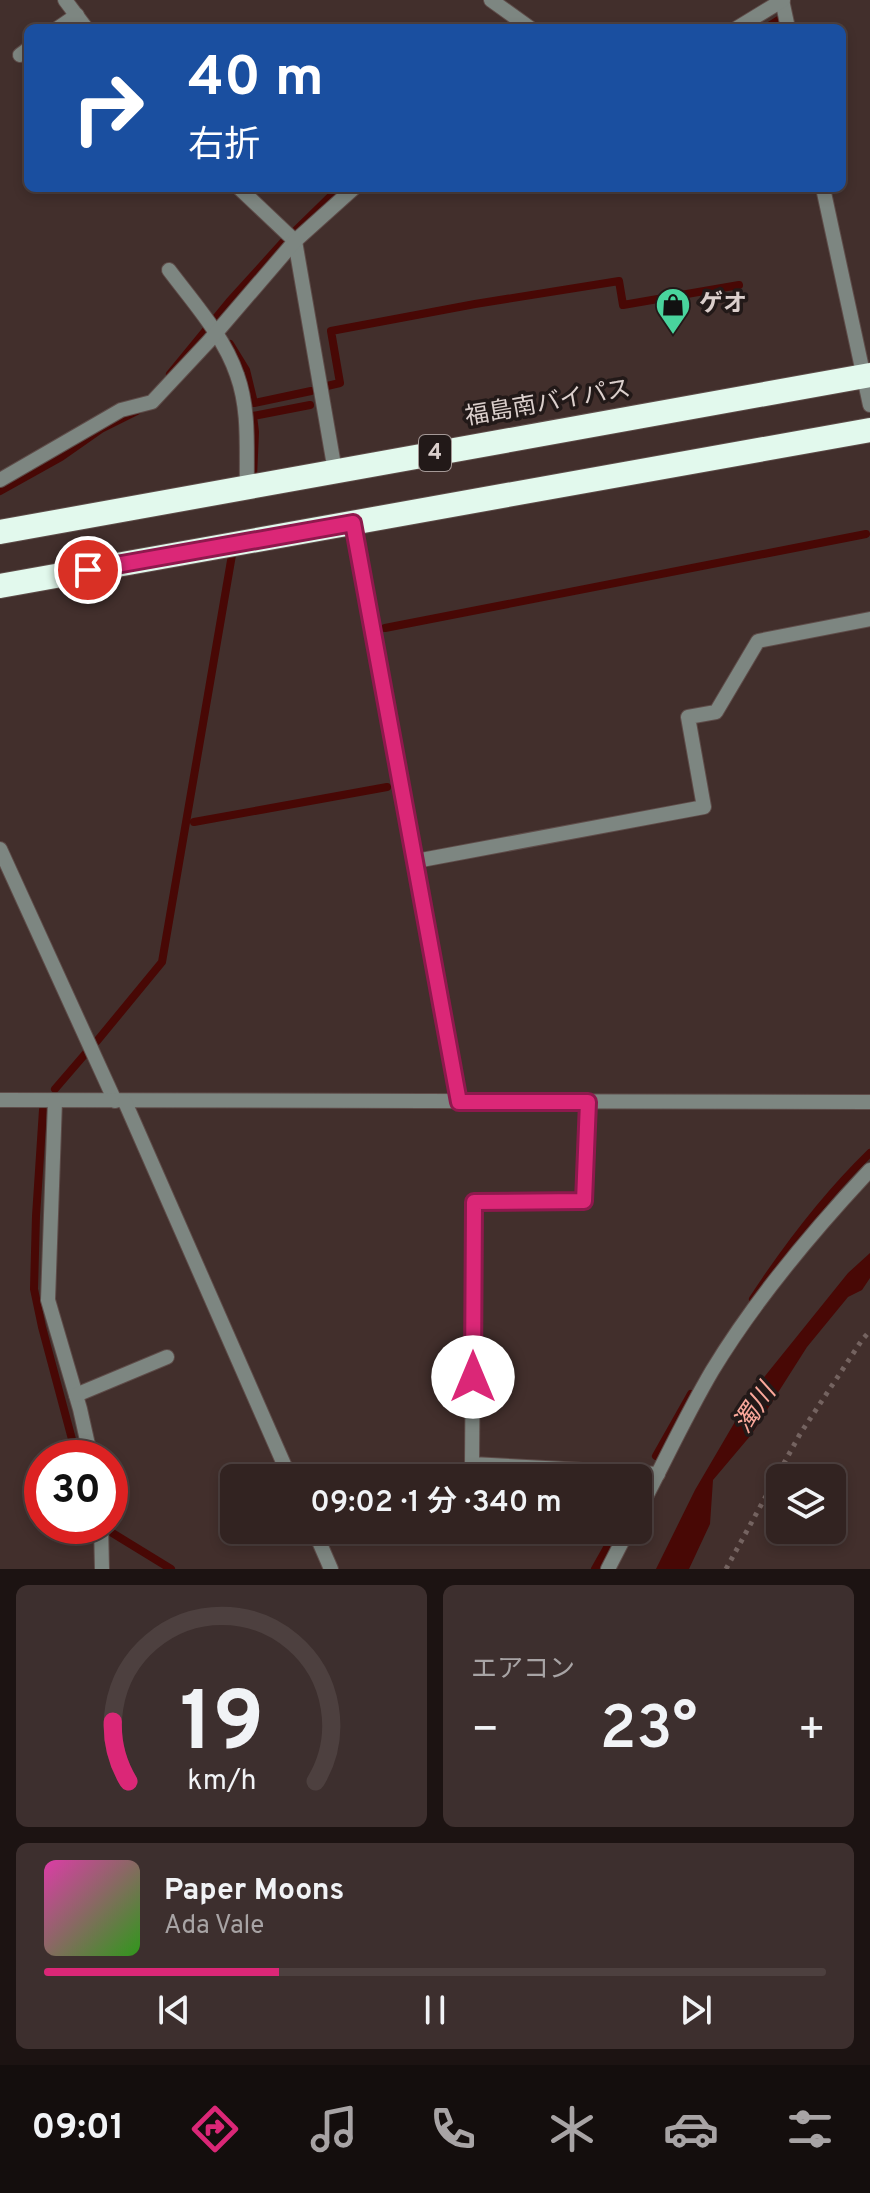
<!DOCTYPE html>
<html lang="ja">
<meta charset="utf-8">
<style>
body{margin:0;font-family:Overpass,"Noto Sans JP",sans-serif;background:#3d2f2e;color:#f1f3f6;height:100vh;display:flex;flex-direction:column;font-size:30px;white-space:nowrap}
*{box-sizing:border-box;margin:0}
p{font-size:26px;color:#a8a4a5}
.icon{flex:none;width:44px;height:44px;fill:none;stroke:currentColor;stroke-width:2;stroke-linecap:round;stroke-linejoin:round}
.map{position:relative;height:1569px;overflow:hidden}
.side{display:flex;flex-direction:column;gap:16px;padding:16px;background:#1c1312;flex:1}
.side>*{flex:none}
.top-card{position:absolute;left:24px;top:24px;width:822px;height:168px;border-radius:12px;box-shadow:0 4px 12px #0003,0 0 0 2px #4d403f;background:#1a4fa0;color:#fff;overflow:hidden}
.buttons{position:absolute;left:766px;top:1464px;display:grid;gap:16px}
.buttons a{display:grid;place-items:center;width:80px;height:80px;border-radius:12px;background:#322321;box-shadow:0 4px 12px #0003,0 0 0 2px #4d403f;font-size:40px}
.speed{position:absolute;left:24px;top:1440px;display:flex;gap:16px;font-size:40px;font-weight:700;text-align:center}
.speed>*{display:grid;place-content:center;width:104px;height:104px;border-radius:50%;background:#322321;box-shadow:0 4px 12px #0003,0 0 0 2px #4d403f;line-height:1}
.speed .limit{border:12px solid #d22;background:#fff;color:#111}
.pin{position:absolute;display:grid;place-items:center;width:68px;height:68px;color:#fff;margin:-34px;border:4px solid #fff;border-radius:50%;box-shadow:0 2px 8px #0007}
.me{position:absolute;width:88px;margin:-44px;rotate:0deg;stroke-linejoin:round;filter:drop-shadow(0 0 6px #0008)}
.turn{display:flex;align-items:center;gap:28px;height:168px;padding:0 32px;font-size:36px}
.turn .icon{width:104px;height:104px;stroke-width:2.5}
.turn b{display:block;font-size:56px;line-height:68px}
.big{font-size:60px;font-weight:600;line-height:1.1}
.side .tile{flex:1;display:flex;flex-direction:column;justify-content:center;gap:12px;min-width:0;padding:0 28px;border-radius:12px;background:#3d2f2e}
.side .dial{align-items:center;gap:0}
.dial svg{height:208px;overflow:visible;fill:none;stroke:#4d403f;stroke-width:7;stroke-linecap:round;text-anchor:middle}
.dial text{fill:#f1f3f6;stroke:none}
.song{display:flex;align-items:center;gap:24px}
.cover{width:96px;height:96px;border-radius:12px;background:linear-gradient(135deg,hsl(320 70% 55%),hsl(110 70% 35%))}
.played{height:8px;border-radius:4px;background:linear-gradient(90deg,#db2777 30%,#4d403f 30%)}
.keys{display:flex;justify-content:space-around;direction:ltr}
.heat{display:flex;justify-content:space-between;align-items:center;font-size:44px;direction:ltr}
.side .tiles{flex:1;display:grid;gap:16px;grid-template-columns:1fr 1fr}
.tile:last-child{grid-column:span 2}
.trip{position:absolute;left:220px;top:1464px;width:432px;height:80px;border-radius:12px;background:#322321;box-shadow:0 4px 12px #0003,0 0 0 2px #4d403f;font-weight:600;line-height:80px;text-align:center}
.tabs{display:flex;height:128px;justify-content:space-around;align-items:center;background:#140e0d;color:#a8a4a5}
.tabs .icon{width:56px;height:56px}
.tabs .on{color:#db2777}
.tabs b{font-size:36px;color:#f1f3f6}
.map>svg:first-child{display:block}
</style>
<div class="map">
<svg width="870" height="1569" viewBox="0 0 870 1569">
<rect width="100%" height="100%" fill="#422f2c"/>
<path fill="#480805" d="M 870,1253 L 870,1278 L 862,1290 L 848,1297 L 807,1347 L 751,1435 L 713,1480 L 710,1524 L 689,1569 L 656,1569 L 695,1490 L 753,1391 L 848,1273 Z"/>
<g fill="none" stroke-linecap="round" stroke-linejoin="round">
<g stroke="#480805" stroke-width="8">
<path d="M 766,28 L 782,18"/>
<path d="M 294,232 L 339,188"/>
<path d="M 230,344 L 246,370 L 254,403 L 311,391"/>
<path d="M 170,374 L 229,302 L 286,239"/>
<path d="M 327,386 L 340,383 L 331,331 L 475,304 L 619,281 L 623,305 L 739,285"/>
<path d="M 253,477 L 255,432 L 253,416 L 310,405"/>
<path d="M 0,491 L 61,457 L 101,429 L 137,411"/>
<path d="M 385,628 L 866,534"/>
<path d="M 194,822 L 387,787"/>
<path d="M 97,1041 L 162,962 L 233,549"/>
<path d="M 55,1089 L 86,1053"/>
<path d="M 43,1110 L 36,1216 L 34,1289 L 42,1327 L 77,1458"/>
<path d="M 753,1299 C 787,1247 825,1197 870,1153"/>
<path d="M 656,1456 L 691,1394"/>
<path d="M 638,1492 L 642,1485"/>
<path d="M 101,1526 L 171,1569"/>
<path d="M 595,1569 L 617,1530"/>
</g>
<defs>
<g id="minor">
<path d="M 65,0 L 86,28"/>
<path d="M 491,0 L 530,28"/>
<path d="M 782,0 L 788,28"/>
<path d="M 58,28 L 77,15"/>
<path d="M 737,28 L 783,0"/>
<path d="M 20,55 L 28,49"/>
<path d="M 239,188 L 295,241 L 335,471"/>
<path d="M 823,188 L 870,405"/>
<path d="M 169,270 C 193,302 224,336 237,375 C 250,411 246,450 247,487"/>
<path d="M 0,480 L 121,410 L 152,402 L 209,341 L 295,241 L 354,188"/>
<path d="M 353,523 L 416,861"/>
<path d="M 0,849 L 115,1101"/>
<path d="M 0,1100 L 870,1102"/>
<path d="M 55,1101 L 48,1300 L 80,1409 L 91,1458"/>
<path d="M 125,1102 L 290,1478"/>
<path d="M 459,1102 L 416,861 L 704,807 L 688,717 L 716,712 L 758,641 L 870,619"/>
<path d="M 588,1102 L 584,1201 L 474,1202 L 472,1464 L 658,1474"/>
<path d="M 76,1395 L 167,1357"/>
<path d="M 638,1512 C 663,1465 685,1417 712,1371 C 756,1298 812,1232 870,1170"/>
<path d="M 101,1526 L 102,1569"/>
<path d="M 314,1530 L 331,1569"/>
<path d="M 608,1569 L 628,1530"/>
</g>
<g id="highway">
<path d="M 0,532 L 870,375"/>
<path d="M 0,586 L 870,430"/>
</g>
</defs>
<use href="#minor" stroke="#5e4c49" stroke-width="16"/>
<use href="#highway" stroke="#5e4c49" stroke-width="26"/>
<path stroke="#746360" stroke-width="5" stroke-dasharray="4 6" stroke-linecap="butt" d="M 726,1569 L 800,1434 L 862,1340 L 870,1331"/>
<use href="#minor" stroke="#7d8681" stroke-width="14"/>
<use href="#highway" stroke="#e2f9ed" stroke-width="24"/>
</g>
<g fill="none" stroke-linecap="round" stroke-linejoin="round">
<defs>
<path id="route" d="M 88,570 L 353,523 L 459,1102 L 588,1102 L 584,1201 L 474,1202 L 473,1377"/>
</defs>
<use href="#route" stroke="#8e194d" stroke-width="20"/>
<use href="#route" stroke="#db2777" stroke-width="14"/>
</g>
<defs>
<symbol id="shop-pin" viewBox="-11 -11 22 30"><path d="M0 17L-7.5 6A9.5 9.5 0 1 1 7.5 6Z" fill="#49d49d" stroke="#221918"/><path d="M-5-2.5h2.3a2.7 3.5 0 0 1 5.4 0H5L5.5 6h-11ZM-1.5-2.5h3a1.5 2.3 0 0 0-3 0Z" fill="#111"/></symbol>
</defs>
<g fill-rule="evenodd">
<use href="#shop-pin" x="653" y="285" width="40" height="54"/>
</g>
<g text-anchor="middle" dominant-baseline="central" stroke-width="7" stroke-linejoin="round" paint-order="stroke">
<rect fill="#221918" stroke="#a49896" stroke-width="2" x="419" y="435" width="32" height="36" rx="6"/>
<g font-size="22" font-weight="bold" fill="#dbcfcc">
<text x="435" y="453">4</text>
</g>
<g font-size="24" font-weight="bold" fill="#dbcfcc" stroke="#221918" text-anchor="start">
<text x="699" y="305">ゲオ</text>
</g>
<g font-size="24" fill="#dbcfcc" stroke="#221918">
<text transform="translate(548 404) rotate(-10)">福島南バイパス</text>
</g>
<g font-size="26" font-style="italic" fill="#faa89b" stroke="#221918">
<text transform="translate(756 1409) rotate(-56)">濁川</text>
</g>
</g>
</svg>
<div class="buttons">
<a><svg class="icon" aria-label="layers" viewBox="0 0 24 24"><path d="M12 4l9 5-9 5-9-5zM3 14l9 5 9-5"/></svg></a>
</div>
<div class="speed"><div class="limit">30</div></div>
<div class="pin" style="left:88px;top:570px;background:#d93025"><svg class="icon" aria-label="arrive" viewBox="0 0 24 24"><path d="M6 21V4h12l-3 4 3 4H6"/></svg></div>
<svg class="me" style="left:473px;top:1377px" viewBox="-20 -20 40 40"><circle r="19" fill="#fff"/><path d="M0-13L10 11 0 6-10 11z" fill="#db2777"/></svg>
<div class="trip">09:02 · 1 分 · 340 m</div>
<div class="top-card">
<div class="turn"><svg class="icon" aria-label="right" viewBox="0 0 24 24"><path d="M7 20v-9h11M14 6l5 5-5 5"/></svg><div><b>40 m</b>右折</div></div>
</div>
</div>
<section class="side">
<div class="tiles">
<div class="tile dial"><svg viewBox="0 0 100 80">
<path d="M14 69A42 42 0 1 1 86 69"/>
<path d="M14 69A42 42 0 0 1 8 46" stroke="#db2777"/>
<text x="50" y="56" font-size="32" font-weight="700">19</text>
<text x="50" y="72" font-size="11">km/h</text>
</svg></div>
<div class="tile"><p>エアコン</p>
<div class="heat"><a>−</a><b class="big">23°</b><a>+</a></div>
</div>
<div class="tile">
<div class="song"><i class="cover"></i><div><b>Paper Moons</b><p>Ada Vale</p></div></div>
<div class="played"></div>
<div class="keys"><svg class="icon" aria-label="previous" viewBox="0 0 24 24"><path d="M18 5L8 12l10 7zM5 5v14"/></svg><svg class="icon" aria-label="pause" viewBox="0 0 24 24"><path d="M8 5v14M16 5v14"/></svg><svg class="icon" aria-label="next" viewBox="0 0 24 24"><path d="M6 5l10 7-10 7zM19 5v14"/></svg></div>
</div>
</div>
</section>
<nav class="tabs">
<b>09:01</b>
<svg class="icon on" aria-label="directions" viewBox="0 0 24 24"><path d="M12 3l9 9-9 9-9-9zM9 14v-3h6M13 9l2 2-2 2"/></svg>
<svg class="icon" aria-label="music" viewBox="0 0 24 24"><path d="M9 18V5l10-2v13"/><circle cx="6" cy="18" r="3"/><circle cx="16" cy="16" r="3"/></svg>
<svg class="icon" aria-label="phone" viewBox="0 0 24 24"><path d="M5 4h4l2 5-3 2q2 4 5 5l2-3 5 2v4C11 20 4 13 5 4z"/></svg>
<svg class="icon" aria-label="climate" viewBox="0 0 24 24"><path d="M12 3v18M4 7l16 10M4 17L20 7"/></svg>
<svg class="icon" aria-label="car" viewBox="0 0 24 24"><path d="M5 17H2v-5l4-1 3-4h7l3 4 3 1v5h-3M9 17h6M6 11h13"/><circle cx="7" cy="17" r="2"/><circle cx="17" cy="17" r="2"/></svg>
<svg class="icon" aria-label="filters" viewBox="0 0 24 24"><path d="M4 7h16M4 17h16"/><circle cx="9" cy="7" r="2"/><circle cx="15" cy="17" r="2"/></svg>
</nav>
